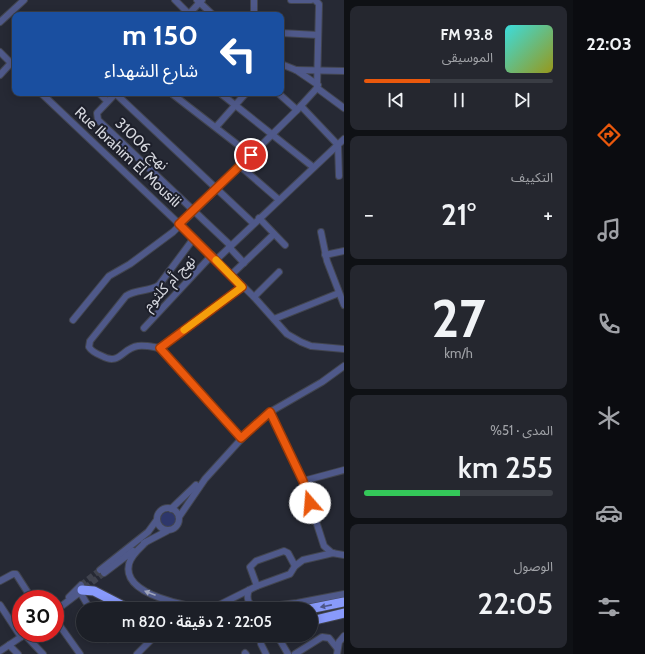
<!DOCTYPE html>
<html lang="ar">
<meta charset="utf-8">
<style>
body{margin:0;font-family:Cabin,"Noto Sans Arabic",sans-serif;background:#25272f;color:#f1f3f6;direction:rtl;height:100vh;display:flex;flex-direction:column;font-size:15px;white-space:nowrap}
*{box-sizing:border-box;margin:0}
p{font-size:13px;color:#a0a2a7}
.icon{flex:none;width:22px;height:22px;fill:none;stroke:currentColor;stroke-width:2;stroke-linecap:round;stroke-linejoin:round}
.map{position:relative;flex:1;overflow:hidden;direction:ltr}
.panel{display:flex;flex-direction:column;gap:6px;padding:6px;background:#0f1115;width:229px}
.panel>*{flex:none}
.hud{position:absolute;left:12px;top:12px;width:272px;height:84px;border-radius:8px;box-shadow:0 2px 10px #0003,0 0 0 1px #3a3d44;direction:rtl;background:#1a4fa0;color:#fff;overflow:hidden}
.speed{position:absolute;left:12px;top:590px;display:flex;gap:8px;font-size:20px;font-weight:700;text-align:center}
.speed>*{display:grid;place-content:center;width:52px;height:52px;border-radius:50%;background:#1c1f27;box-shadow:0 2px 10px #0003,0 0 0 1px #3a3d44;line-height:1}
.speed .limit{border:6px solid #d22;background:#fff;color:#111}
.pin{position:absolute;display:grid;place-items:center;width:34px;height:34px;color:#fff;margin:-17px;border:2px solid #fff;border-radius:50%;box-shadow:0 1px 4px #0007}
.me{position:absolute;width:44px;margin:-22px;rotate:342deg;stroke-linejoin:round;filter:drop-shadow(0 0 3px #0008)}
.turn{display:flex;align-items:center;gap:14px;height:84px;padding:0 20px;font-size:18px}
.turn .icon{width:52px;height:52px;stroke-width:2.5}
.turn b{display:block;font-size:28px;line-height:34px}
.big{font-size:30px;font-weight:600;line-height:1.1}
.panel .widget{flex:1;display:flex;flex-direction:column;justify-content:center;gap:6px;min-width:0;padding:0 14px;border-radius:8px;background:#25272f}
.panel .dial{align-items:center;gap:0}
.dial b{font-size:52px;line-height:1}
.song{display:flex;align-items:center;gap:12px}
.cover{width:48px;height:48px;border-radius:6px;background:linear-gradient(135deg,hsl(180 70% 55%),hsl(60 70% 35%))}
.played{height:4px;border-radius:2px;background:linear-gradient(90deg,#ea580c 35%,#3a3d44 35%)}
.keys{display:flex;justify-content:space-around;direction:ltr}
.heat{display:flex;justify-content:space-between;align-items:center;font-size:22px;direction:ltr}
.charge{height:6px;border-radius:3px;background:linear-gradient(90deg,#34c759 51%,#3a3d44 0)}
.trip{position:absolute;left:76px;top:602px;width:242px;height:40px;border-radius:20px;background:#1c1f27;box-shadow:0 2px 10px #0003,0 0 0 1px #3a3d44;font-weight:600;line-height:40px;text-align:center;direction:rtl}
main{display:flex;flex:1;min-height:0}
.tab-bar{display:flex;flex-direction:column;width:72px;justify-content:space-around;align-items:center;background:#0b0c10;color:#a0a2a7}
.tab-bar .icon{width:28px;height:28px}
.tab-bar .on{color:#ea580c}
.tab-bar b{font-size:18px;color:#f1f3f6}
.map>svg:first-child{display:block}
</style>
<main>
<nav class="tab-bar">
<b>22:03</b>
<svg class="icon on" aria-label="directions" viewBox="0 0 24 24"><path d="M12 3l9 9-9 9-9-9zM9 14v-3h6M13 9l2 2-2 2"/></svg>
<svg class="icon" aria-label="music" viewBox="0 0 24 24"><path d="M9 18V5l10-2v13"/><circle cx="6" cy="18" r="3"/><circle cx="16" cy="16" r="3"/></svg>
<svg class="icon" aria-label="phone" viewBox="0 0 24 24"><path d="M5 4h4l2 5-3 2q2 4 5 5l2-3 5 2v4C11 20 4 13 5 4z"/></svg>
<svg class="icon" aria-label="climate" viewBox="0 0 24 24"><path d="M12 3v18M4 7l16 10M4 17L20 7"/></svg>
<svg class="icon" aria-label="car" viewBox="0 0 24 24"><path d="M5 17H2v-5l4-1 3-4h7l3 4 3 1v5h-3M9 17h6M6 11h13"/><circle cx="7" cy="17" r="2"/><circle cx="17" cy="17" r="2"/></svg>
<svg class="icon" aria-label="filters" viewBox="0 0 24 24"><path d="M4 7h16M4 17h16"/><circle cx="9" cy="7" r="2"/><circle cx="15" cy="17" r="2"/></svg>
</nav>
<section class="panel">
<div class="widget">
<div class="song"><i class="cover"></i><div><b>93.8 FM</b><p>الموسيقى</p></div></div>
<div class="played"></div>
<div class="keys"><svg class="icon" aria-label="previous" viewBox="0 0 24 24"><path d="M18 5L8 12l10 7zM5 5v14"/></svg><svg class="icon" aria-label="pause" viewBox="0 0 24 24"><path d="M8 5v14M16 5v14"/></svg><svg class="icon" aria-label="next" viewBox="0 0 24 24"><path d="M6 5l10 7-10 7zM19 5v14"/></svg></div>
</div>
<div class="widget"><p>التكييف</p>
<div class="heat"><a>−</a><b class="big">21°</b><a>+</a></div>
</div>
<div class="widget dial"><b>27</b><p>km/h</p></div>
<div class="widget"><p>المدى · 51%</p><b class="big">255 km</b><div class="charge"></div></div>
<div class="widget"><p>الوصول</p><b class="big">22:05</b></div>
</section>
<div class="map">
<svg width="344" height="654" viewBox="0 0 344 654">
<rect width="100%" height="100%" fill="#262934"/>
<circle fill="#2e376b" cx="168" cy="520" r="8"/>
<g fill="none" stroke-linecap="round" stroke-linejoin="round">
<g stroke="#40434e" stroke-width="6" stroke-dasharray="6 3" stroke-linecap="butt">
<path d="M 81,585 L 100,570"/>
<path d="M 85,588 L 104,573"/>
</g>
<defs>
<g id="minor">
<path d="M 175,0 L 189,14"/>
<path d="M 197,0 L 213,15"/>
<path d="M 254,0 L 254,15"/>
<path d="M 291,0 L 311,0"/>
<path d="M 188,15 L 202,0"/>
<path d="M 0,22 L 24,0"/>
<path d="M 281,33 L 318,35"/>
<path d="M 0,52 L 15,67"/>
<path d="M 281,64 L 296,70 L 318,85"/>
<path d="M 296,70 L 344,71"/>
<path d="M 0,75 L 11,63"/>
<path d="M 317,88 L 344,108"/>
<path d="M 41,93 L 194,238 L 254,297 L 287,334 L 301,342 L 311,346 L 344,349"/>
<path d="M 99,93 L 107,101"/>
<path d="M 116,93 L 97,113 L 98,120 L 231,246"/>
<path d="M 171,93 L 251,155"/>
<path d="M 220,93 L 313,167"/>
<path d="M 278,93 L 297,110"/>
<path d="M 116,94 L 253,223"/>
<path d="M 301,106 L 338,145 L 339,176"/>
<path d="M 216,127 L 246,93"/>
<path d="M 240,166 L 278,199"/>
<path d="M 259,218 L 285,245"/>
<path d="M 321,232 L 327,261 L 344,305"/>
<path d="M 194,238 L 159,285 C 149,292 136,289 126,296 L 90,341 L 89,347 C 92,352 97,354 102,356 C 120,366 122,348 138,346 C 145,345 153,347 160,348 L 241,438"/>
<path d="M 229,247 L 244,263"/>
<path d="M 325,255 L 344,251"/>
<path d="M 216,260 L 344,139"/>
<path d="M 231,275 L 274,234"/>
<path d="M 254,297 L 279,272"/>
<path d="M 274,319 L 339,293"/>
<path d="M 73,320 L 109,276 L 130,264 L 173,232 L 297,110 L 317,88 L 319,4 L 315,0"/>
<path d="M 144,328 L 212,255"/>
<path d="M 160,348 L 242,287"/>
<path d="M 270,412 L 303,481 L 324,546 L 332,553 L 344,555"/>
<path d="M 303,481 L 344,470"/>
<circle cx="168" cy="519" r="11"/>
<path d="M 171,509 L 196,485"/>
<path d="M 179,517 L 205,479 L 254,425 L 270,412 L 322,382 L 344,366"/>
<path d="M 146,542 C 140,548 131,555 129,564 C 121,596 191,607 213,609"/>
<path d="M 144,543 L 167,531"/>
<path d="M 100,570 L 148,532 L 156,521"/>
<path d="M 104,573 L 133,551"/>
<path d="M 0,581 L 13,574 L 16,574 L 32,599"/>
<path d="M 257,586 L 250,567 L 256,561 L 284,551 L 288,553 L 295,566"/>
<path d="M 249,590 C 246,597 248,604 255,608"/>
<path d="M 80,592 L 90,609"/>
<path d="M 69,597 L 81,585"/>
<path d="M 0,605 L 21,637"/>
<path d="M 211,609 L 257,586 L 290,574 L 295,566 L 303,560 L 333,553"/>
<path d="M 245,609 L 297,603 L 344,594"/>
<path d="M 55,611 L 84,589"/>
<path d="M 55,619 L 80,654"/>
<path d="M 25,635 L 43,654"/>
<path d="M 105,635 L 108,639"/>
<path d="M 277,635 L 288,654"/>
<path d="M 261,644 L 266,654"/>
<path d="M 9,645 L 18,654"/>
<path d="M 0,651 L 27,633"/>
<path d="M 245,653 L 246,654"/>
<path d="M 137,654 L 156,635"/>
<path d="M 295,654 L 322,637 L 329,638 L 337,648"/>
<path d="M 337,654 L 339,642 L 344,636"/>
</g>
<g id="highway">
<path d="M 82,590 L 94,591 L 129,609"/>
<path d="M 309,609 L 344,602"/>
<path d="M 311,621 L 344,613"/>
<path d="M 214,635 L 234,635"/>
</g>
</defs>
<use href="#minor" stroke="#42454f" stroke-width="8"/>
<use href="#highway" stroke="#42454f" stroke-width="11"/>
<use href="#minor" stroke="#4f598a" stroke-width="6"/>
<use href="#highway" stroke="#889afb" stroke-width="9"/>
</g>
<defs><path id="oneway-solid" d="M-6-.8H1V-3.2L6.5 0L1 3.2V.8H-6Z"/></defs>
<use fill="#9fa5bc" href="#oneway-solid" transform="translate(150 593) rotate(-159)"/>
<use fill="#4d5688" href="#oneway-solid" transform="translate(326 606) rotate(169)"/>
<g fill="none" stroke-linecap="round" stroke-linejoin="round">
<defs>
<path id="route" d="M 251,155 L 179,224 L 242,287 L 160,348 L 241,438 L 270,412 L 303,481 L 310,503"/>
</defs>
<use href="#route" stroke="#983908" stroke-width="10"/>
<use href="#route" stroke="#ea580c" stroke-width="7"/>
<path stroke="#f59e0b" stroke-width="7" d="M 184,330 L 242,287 L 216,260"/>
</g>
<g text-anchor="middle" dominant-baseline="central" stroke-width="4" stroke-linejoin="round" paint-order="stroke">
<g font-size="15" fill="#d5d7de" stroke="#1d1f2a">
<text transform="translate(142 144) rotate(44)">نهج 31006</text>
<text transform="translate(128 157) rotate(43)">Rue Ibrahim El Mousili</text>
<text transform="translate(169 283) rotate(-47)">نهج أم كلثوم</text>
</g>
</g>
</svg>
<div class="speed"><div class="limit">30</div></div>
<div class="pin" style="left:251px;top:155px;background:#d93025"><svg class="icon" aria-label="arrive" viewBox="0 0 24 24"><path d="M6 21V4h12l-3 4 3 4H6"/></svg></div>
<svg class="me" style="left:310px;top:503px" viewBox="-20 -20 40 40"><circle r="19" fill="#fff"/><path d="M0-13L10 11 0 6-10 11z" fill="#ea580c"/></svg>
<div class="trip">22:05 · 2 دقيقة · 820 m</div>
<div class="hud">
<div class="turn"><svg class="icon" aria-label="left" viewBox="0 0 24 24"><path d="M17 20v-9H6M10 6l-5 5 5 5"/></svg><div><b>150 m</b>شارع الشهداء</div></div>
</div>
</div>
</main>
